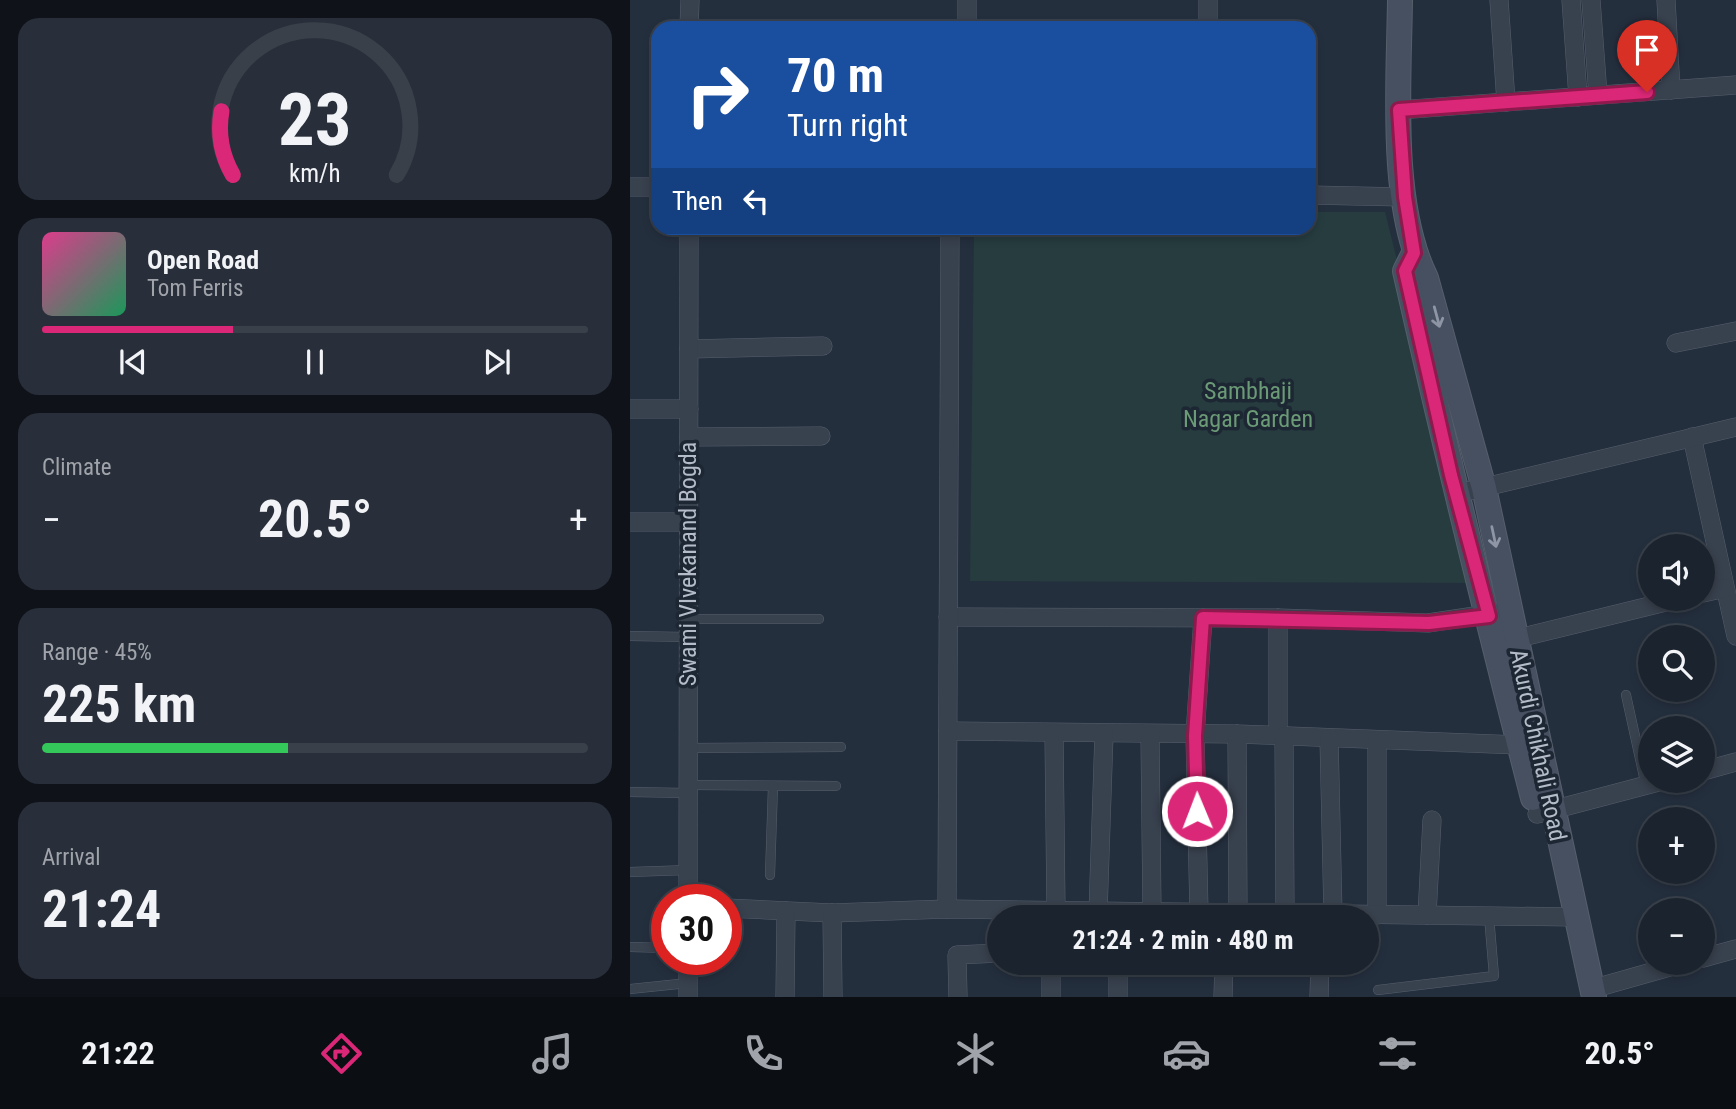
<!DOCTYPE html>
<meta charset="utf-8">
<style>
body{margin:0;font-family:"Roboto Condensed",sans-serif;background:#282f3a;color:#f1f3f6;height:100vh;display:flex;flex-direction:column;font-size:26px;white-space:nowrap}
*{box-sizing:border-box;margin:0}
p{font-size:23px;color:#a0a4aa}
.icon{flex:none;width:38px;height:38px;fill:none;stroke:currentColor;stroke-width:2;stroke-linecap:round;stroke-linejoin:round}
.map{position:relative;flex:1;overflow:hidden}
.drawer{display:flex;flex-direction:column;gap:18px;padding:18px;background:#0f1319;width:630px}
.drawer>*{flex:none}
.guide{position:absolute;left:21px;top:21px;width:665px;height:214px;border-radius:21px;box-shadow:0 4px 10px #0003,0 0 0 2px #39404a;background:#1a4fa0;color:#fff;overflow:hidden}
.buttons{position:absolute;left:1008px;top:534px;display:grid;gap:14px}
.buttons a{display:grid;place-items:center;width:77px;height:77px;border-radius:50%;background:#1b232e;box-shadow:0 4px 10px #0003,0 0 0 2px #39404a;font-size:35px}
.speed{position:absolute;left:21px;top:884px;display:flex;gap:14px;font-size:35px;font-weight:700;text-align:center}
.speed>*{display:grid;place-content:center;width:91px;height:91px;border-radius:50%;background:#1b232e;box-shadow:0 4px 10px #0003,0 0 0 2px #39404a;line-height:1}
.speed .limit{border:10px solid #d22;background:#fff;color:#111}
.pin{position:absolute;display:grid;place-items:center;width:60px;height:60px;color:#fff;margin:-72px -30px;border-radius:50% 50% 50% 0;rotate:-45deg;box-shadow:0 0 7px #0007}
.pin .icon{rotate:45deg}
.me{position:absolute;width:77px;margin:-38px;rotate:359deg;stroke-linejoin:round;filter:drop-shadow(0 0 5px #0008)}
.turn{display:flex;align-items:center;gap:24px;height:147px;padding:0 21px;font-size:32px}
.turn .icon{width:91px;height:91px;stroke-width:2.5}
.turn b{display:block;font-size:49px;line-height:60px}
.then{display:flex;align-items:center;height:66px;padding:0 21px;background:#0003;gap:14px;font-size:26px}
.big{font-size:52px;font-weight:700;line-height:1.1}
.drawer .tile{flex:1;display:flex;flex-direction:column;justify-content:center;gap:10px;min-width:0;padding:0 24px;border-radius:21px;background:#282f3a}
.drawer .dial{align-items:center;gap:0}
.dial svg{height:182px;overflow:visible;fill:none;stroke:#39404a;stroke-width:7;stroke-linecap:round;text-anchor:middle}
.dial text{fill:#f1f3f6;stroke:none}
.song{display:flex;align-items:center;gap:21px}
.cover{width:84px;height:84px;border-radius:10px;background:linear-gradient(135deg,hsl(330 70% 55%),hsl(150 70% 35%))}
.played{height:7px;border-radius:4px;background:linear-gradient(90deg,#db2777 35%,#39404a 35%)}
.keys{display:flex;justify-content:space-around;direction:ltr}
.heat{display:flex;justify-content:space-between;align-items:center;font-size:38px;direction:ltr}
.charge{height:10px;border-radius:5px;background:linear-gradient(90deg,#34c759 45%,#39404a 0)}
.trip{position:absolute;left:357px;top:905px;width:392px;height:70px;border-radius:35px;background:#1b232e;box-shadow:0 4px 10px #0003,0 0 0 2px #39404a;font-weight:700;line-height:70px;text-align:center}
.tabs{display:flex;height:112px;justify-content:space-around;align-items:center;background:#0b0e12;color:#a0a4aa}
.tabs .icon{width:49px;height:49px}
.tabs .current{color:#db2777}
.tabs b{font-size:32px;color:#f1f3f6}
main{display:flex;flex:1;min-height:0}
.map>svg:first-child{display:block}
</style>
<main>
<section class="drawer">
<div class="tile dial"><svg viewBox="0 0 100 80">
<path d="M14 69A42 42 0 1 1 86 69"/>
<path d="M14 69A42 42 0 0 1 9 41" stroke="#db2777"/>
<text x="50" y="56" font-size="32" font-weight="700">23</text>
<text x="50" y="72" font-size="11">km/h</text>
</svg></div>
<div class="tile">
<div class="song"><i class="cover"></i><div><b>Open Road</b><p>Tom Ferris</p></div></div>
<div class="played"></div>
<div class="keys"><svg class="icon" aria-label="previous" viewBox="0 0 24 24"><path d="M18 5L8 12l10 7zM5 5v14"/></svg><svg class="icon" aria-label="pause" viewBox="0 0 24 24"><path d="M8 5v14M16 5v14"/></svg><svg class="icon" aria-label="next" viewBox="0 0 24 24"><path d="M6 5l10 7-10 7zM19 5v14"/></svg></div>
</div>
<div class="tile"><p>Climate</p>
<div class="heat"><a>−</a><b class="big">20.5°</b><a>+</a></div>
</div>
<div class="tile"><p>Range · 45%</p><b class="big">225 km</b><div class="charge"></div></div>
<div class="tile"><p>Arrival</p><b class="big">21:24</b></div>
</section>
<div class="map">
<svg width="1106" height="997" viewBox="0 0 1106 997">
<rect width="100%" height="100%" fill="#242f3e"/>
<path fill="#263c3f" d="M 679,212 L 755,212 L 848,583 L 340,581 L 344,228 L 679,228 Z"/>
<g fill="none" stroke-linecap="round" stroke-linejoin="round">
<defs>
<g id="service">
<path d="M 58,619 L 189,619"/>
<path d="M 0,636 L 58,637"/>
<path d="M 996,695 L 1016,786"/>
<path d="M 58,748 L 211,747"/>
<path d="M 58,785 L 206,786"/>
<path d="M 0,792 L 58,793"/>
<path d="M 0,872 L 58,870"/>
<path d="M 140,875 L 143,786"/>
<path d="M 0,947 L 37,948"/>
<path d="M 0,989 L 58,983"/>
<path d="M 748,990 L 864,976 L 859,916"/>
</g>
<g id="minor">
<path d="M 337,0 L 337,28"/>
<path d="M 578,0 L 578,28"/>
<path d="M 869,0 L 876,102"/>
<path d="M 941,0 L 948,97"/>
<path d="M 961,0 L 968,95"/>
<path d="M 1036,0 L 1041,90"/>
<path d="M 59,28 L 60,0"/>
<path d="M 769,110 L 1106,85"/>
<path d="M 0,187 L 28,187"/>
<path d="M 679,195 L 774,197"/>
<path d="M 1046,343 L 1106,331"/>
<path d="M 59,349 L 193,346"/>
<path d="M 0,409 L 59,409"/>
<path d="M 59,437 L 191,436"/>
<path d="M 1062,437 L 1106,636"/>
<path d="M 826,494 L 1106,427"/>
<path d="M 0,522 L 59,522"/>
<path d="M 1073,593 L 1095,588"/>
<path d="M 318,617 L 648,618 L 798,623 L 865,613"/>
<path d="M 885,639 L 1052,598"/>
<path d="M 318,731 L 607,734 L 889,745"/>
<path d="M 424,733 L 426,911"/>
<path d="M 607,734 L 608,913"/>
<path d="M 520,735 L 522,912"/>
<path d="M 648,736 L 648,618"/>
<path d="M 654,736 L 655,914"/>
<path d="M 699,738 L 703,914"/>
<path d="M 747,740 L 747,915"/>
<path d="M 1073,771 L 1106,762"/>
<path d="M 907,814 L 1036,780"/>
<path d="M 58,900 L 59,228"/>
<path d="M 96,908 L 202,913 L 317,909 L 945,917"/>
<path d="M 317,909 L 320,228"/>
<path d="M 569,912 L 565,735 L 573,618"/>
<path d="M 202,913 L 203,997"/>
<path d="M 468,913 L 474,734"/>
<path d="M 797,915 L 802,820"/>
<path d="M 1073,958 L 1106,949"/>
<path d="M 962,989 L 1057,962"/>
<path d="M 58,997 L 58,959"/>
<path d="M 155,997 L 156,911"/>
<path d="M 328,997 L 327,955 L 369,953"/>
<path d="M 421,997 L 421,962"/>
<path d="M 488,997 L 488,962"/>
<path d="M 593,997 L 594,962"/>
<path d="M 689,997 L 690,962"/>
</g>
<g id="secondary">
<path d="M 770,0 C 769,83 759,204 796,278 L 854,488 L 964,997"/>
<path d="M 784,253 L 775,271 C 815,447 858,623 903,798"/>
</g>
</defs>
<use href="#service" stroke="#565f6c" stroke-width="10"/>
<use href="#minor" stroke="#565f6c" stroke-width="19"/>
<use href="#secondary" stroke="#565f6c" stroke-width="26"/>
<use href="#service" stroke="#38414e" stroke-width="9"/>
<use href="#minor" stroke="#38414e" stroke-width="18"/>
<use href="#secondary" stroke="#465061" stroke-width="24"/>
</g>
<defs><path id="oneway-shaft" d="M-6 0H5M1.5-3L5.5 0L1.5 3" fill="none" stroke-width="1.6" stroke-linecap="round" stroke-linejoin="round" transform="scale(1.75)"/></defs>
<g stroke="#8e96a5">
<use href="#oneway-shaft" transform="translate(807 317) rotate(75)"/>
<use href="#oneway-shaft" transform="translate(864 537) rotate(78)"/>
</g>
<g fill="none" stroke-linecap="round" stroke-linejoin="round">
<defs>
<path id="route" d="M 567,811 L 565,736 L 573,618 L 799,623 L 859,616 L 821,475 L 775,271 L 784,253 L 775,197 L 769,110 L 1017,92"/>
</defs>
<use href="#route" stroke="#8e194d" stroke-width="18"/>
<use href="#route" stroke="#db2777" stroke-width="12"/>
</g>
<g text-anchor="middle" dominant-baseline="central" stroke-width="7" stroke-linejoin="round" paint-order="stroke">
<g font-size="24" fill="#6b9a76" stroke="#1d2633">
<text x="618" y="391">Sambhaji<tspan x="618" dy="28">Nagar Garden</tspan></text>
</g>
<g font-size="24" fill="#b4bcc9" stroke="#1d2633">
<text transform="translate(58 564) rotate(-90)">Swami VIvekanand Bogda</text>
<text transform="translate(908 745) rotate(78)">Akurdi Chikhali Road</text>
</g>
</g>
</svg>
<div class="buttons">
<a><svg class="icon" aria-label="sound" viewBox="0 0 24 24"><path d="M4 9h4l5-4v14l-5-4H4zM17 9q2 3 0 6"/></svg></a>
<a><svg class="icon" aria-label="search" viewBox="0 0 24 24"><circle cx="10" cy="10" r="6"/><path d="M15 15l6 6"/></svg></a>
<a><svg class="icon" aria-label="layers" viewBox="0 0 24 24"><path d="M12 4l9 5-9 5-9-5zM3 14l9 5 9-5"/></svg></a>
<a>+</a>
<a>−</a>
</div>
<div class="speed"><div class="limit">30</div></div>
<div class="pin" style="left:1017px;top:92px;background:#d93025"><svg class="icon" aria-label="arrive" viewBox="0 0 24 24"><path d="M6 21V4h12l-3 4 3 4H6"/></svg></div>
<svg class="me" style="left:567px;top:811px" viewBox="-20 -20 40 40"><circle r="17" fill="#db2777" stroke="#fff" stroke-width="3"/><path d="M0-11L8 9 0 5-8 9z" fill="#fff"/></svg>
<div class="trip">21:24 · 2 min · 480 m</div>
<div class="guide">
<div class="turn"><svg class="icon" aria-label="right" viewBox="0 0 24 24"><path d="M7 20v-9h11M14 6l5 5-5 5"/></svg><div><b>70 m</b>Turn right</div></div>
<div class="then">Then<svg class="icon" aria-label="left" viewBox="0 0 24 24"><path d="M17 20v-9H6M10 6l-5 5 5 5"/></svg></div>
</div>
</div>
</main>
<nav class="tabs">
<b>21:22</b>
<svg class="icon current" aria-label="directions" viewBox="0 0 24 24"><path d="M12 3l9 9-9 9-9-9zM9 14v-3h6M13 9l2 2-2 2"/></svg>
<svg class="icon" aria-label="music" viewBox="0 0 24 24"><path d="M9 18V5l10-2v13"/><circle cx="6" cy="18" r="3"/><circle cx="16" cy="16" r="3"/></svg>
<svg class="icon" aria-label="phone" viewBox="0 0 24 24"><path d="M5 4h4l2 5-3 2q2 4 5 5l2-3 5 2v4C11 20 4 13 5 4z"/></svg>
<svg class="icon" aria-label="climate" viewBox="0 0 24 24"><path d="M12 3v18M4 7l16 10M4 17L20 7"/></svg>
<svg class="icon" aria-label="car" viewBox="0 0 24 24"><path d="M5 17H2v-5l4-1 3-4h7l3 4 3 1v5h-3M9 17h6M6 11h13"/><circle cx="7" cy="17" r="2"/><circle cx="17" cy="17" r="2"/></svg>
<svg class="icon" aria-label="filters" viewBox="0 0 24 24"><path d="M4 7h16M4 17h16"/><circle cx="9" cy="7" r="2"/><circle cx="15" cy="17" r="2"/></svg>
<b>20.5°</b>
</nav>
